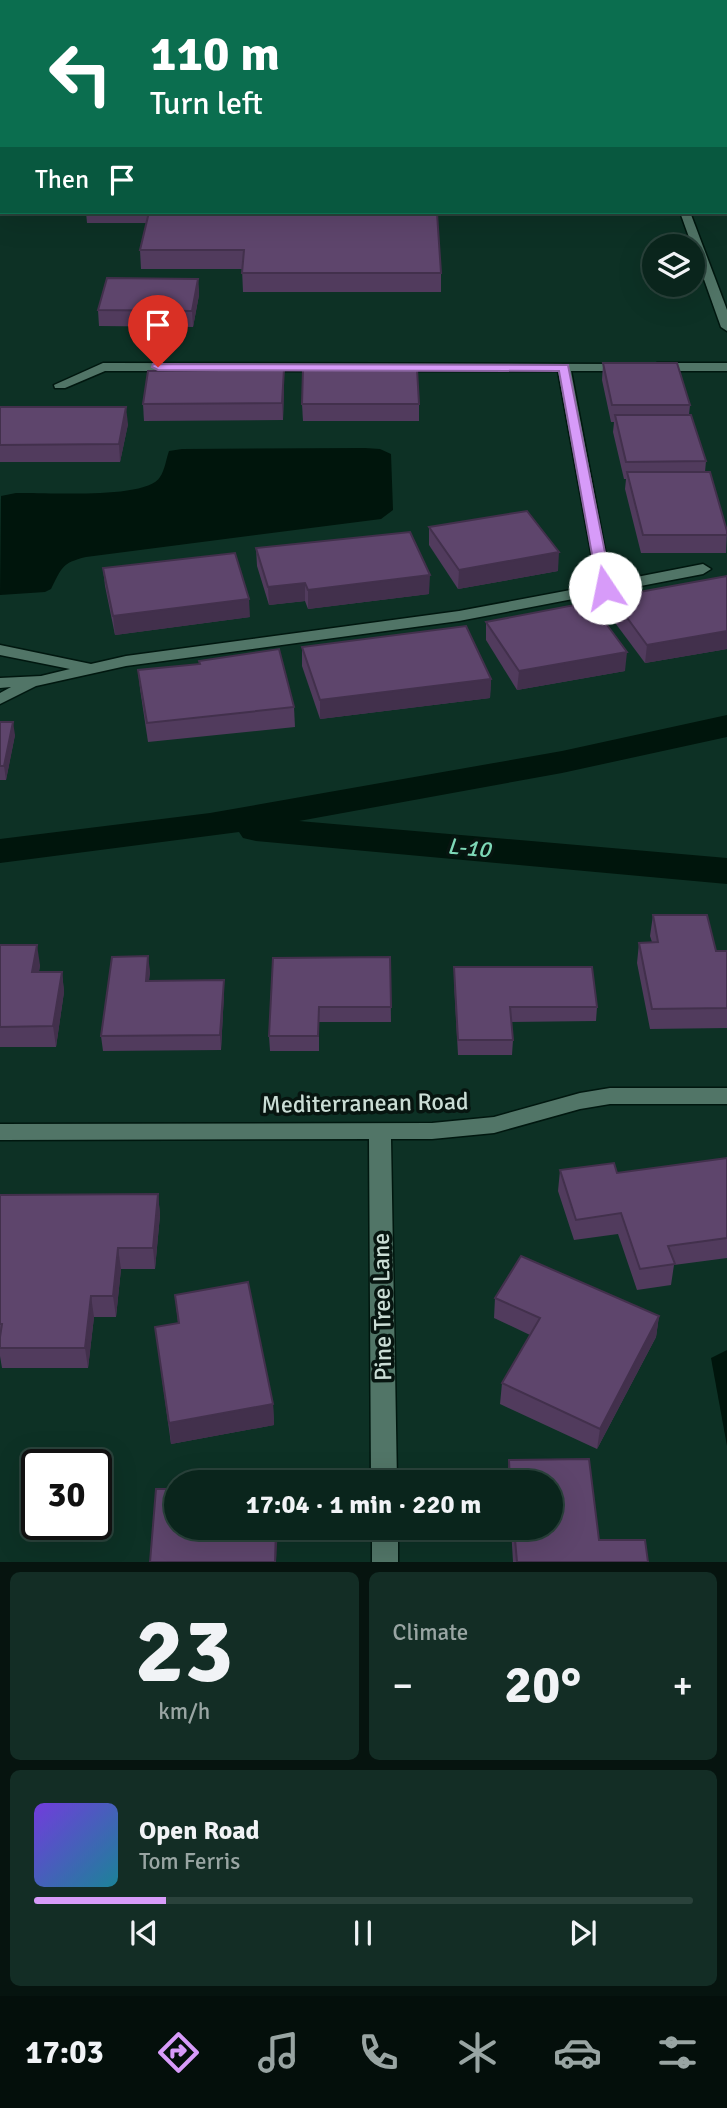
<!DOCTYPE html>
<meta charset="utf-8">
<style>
body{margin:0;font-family:Signika,sans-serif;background:#132d25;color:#f1f3f6;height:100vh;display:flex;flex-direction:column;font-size:26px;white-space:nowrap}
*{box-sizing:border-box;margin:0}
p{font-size:23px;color:#99a5a3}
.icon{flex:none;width:38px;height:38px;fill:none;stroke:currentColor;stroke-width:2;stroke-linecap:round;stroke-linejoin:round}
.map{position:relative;height:1562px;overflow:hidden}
.sheet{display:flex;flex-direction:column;gap:10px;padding:10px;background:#06140f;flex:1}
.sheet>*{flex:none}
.hud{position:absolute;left:0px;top:0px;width:728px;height:214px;box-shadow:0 7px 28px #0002,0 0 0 2px #2a423b;background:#0b6e4f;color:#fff;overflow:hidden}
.tools{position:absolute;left:642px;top:234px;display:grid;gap:14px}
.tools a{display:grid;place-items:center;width:63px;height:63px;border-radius:50%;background:#0a251c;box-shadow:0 7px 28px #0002,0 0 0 2px #2a423b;font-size:35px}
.speed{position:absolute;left:21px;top:1449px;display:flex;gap:14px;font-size:35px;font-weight:700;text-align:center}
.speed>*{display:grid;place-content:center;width:91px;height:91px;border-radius:50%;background:#0a251c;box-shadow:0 7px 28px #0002,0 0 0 2px #2a423b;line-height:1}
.speed .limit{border:4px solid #111;border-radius:10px;background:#fff;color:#111}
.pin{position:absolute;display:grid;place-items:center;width:60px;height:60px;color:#fff;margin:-72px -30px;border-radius:50% 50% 50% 0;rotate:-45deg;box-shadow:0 0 7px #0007}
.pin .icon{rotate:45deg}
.me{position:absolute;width:77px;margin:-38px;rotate:349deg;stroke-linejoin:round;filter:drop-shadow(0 0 5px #0008)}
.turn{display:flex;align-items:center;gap:24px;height:147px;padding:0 35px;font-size:32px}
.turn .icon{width:91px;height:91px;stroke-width:2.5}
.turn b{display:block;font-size:49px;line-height:60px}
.then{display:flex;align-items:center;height:66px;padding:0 35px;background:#0003;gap:14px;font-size:26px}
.big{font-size:52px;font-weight:700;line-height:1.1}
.sheet .card{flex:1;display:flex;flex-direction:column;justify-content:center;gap:10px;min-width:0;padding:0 24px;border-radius:10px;background:#132d25}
.sheet .dial{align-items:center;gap:0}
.dial b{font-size:91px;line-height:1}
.song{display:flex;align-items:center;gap:21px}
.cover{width:84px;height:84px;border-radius:10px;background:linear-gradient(135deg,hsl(260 70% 55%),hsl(190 70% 35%))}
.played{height:7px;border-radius:4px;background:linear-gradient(90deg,#d79bf9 20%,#2a423b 20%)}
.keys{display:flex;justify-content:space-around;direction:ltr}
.heat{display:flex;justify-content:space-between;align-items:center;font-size:38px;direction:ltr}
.sheet .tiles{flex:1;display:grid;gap:10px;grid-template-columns:1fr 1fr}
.card:last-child{grid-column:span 2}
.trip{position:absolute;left:164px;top:1470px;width:399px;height:70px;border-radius:35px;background:#0a251c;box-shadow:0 7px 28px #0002,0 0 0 2px #2a423b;font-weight:700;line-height:70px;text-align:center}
.menu{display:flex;height:112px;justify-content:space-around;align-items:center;background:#040f0b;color:#99a5a3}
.menu .icon{width:49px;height:49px}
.menu .selected{color:#d79bf9}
.menu b{font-size:32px;color:#f1f3f6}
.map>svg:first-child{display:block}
</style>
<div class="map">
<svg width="727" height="1562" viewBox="0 0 727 1562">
<rect width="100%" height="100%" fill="#0d3125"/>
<g fill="#00150c">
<path d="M 365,448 L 380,449 L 391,454 L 393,510 L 381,519 L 86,557 C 61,563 62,568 51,589 L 45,592 L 0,595 L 1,496 L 16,493 C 43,492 147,500 160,477 C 165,470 166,459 169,451 L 182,449 Z"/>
<path d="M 727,1350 L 727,1446 L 711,1358 Z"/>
</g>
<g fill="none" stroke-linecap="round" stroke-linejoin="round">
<path fill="#00150c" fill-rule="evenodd" d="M 727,715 L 727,737 L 562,773 L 299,821 L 727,858 L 727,884 L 256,841 L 243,838 L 239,832 L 0,863 L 0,839 L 210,813 L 562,751 Z"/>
<defs>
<g id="minor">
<path d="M 680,212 L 690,212 L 727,310 L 727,331 L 721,327 Z"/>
<path d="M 103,363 L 630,364 L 630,370 L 626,371 L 571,371 L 611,582 L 703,564 L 711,569 L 703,574 L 459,621 L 126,666 L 36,686 L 0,704 L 0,693 L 11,687 L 0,688 L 0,678 L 41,676 L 70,669 L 0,655 L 0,645 L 91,664 L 126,656 L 459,611 L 597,585 L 558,371 L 105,371 L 65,388 L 55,388 L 54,385 Z"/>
<path d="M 727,363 L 727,371 L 657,371 L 651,367 L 657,363 Z"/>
<path d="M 610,1088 L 727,1088 L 727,1104 L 610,1104 L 580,1109 L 494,1133 L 432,1139 L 391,1139 L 397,1482 L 371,1482 L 369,1139 L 0,1140 L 0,1124 L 432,1123 L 494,1117 L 580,1093 Z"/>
<rect x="372" y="1528" width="26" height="34"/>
</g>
<g id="tertiary">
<rect x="604" y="0" width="8" height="2"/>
<rect x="0" y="90" width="2" height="6"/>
<rect x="726" y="92" width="1" height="6"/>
</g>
</defs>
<use href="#minor" stroke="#00170f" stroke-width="3"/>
<use href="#tertiary" stroke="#00170f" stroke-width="3"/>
<use href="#minor" fill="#517567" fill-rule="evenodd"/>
<use href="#tertiary" fill="#517567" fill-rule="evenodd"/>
</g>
<g fill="#513b5d">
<path d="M 86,212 L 414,212 L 441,273 L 441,292 L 243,292 L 242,269 L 141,269 L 140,250 L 146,223 L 87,223 Z"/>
<path d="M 198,279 L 199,295 L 193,327 L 99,326 L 98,310 Z"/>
<path d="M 603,363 L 690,405 L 689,415 L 706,461 L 705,472 L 727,531 L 726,553 L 641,553 L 625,489 L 626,479 L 624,479 L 613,432 L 614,422 L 611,422 L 602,380 Z"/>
<path d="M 284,385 L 283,420 L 144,421 L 143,404 Z"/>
<path d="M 302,404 L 419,404 L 419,421 L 303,421 Z"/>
<path d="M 0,407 L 128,424 L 120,462 L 0,462 Z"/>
<path d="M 429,527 L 558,571 L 458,589 L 429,545 Z"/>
<path d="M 256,548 L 429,594 L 308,609 L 305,601 L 269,605 L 257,566 Z"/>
<path d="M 103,568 L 250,617 L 115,635 L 105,586 Z"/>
<path d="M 727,576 L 727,649 L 645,663 L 610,616 L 612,597 Z"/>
<path d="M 486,622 L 625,671 L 517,690 L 486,640 Z"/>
<path d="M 302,647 L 491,679 L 490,698 L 320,719 L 302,666 Z"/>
<path d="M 200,664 L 294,707 L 295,727 L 148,742 L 140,689 L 138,670 Z"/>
<path d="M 0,722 L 15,735 L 6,780 L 0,780 Z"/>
<path d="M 653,915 L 716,951 L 727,951 L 727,1028 L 650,1029 L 637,963 L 639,943 L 652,942 L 650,936 Z"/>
<path d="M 0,945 L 40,965 L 39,972 L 62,972 L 64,992 L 56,1047 L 0,1047 Z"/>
<path d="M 390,957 L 391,1022 L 319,1022 L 319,1051 L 270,1051 L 269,1036 Z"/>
<path d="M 454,967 L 597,1007 L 596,1021 L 511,1022 L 513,1040 L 512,1055 L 458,1055 L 454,982 Z"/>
<path d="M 150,971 L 149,981 L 224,994 L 221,1050 L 103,1051 L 101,1036 Z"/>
<path d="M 727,1158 L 727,1258 L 674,1265 L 671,1285 L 637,1290 L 618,1234 L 574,1240 L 558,1191 L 560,1170 L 617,1173 Z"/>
<path d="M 158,1194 L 160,1215 L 155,1269 L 121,1269 L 116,1317 L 94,1317 L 88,1368 L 2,1368 L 0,1356 L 0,1195 Z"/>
<path d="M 175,1295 L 273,1404 L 274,1425 L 171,1444 L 155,1327 L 178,1323 Z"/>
<path d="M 495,1298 L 659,1316 L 656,1337 L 597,1449 L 500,1404 L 502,1383 L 530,1335 L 494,1318 Z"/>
<path d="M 589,1459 L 599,1540 L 645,1540 L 648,1562 L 513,1562 L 511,1528 L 551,1528 L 551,1482 L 507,1482 L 509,1460 Z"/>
</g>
<g fill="#42304c">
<path d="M 198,279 L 199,295 L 193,327 L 192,311 Z"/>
<path d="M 284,369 L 284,385 L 283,420 L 282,403 Z"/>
<path d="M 126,407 L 128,424 L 120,462 L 119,444 Z"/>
<path d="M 559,552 L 558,571 L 458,589 L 459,570 Z"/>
<path d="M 430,575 L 429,594 L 308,609 L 308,590 Z"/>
<path d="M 305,583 L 305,601 L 269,605 L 268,587 Z"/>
<path d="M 249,599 L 250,617 L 115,635 L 113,616 Z"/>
<path d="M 727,631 L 727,649 L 645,663 L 647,645 Z"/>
<path d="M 627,652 L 625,671 L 517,690 L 519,671 Z"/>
<path d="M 491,679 L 490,698 L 320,719 L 320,700 Z"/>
<path d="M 13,722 L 15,735 L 6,780 L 4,766 Z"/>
<path d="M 37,945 L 40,965 L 35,993 L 32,972 Z"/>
<path d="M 148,956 L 150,971 L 147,995 L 146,981 Z"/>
<path d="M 62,972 L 64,992 L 56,1047 L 53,1026 Z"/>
<path d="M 224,980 L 224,994 L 221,1050 L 220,1035 Z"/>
<path d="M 158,1194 L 160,1215 L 155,1269 L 153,1248 Z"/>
<path d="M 118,1248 L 121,1269 L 116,1317 L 113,1296 Z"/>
<path d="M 91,1296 L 94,1317 L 88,1368 L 85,1348 Z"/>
<path d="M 659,1316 L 656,1337 L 597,1449 L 600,1429 Z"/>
<path d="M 273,1404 L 274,1425 L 171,1444 L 169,1423 Z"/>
<path d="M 276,1528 L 278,1528 L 276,1562 L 275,1562 Z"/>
</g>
<g fill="#5e456c" stroke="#42304c" stroke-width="2">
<rect x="218" y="0" width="54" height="2"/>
<path d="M 366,0 L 408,0 L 409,2 L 366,2 Z"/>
<path d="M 718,1 L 727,1 L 727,17 L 726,2 L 719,2 Z"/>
<rect x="726" y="19" width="1" height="31"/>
<path d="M 149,212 L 414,212 L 414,213 L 437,213 L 441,273 L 242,273 L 244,250 L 140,250 Z"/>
<path d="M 107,278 L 198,279 L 192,311 L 98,310 Z"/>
<path d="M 603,363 L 677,363 L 690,405 L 612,405 Z"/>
<path d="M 284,369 L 282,403 L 143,404 L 148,371 Z"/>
<path d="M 303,369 L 417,369 L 419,404 L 302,404 Z"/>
<path d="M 0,407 L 126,407 L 119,444 L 0,445 Z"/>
<path d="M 615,415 L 691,415 L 706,461 L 626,462 Z"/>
<path d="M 627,472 L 710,472 L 727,531 L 727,535 L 643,535 Z"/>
<path d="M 527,511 L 559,552 L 459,570 L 429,527 Z"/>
<path d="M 410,532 L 430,575 L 308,590 L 305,583 L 268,587 L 256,548 Z"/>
<path d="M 235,553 L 249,599 L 113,616 L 103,568 Z"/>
<path d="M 727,576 L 727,631 L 647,645 L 612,597 Z"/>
<path d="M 590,602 L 627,652 L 519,671 L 486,622 Z"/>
<path d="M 466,626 L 491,679 L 320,700 L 302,647 Z"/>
<path d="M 279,649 L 294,707 L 147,723 L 138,670 L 200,664 L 199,661 Z"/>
<path d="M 0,722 L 13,722 L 4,766 L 0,766 Z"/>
<path d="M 653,915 L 707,915 L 716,951 L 727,951 L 727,1008 L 652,1009 L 639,943 L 658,942 Z"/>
<path d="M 0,945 L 37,945 L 32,972 L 62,972 L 53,1026 L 0,1027 Z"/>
<path d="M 148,956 L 146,981 L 224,980 L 220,1035 L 101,1036 L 112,957 Z"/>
<path d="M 390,957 L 391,1007 L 319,1007 L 318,1036 L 269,1036 L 273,958 Z"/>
<path d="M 454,967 L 592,967 L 597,1007 L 510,1007 L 513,1040 L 458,1040 Z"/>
<path d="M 727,1158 L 727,1238 L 668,1246 L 675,1264 L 640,1269 L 621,1213 L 576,1220 L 560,1170 L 614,1163 L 617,1173 Z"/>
<path d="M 158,1194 L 153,1248 L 118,1248 L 113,1296 L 91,1296 L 85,1348 L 0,1348 L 0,1337 L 2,1324 L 0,1324 L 0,1195 Z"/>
<path d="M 521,1256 L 659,1316 L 600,1429 L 502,1383 L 540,1318 L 495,1298 Z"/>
<path d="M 248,1282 L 273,1404 L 169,1423 L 155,1327 L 179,1323 L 175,1295 Z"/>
<path d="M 589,1459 L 599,1540 L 645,1540 L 648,1562 L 517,1562 L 514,1528 L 551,1528 L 551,1482 L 510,1482 L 509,1460 Z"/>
<path d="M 156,1489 L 177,1489 L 177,1528 L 276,1528 L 275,1562 L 150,1562 Z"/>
</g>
<path fill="#d79bf9" stroke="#8c65a2" stroke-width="2" d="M 153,364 L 568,365 L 612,588 L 605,592 L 598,588 L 559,371 L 158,370 L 152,367 Z"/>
<g text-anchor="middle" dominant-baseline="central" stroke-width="7" stroke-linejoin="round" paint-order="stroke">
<g font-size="23" font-style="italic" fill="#7ed8b7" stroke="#071510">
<text transform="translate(469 848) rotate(5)">L-10</text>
</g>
<g font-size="24" fill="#caddd5" stroke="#071510">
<text transform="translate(365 1103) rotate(-1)">Mediterranean Road</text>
<text transform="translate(382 1307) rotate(-91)">Pine Tree Lane</text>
</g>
</g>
</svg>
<div class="tools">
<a><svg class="icon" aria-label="layers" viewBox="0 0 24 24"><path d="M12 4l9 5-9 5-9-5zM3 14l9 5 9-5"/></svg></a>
</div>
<div class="speed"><div class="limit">30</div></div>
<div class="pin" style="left:158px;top:367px;background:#d93025"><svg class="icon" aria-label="arrive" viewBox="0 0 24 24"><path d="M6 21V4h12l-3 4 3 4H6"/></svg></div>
<svg class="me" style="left:605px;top:588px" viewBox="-20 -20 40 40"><circle r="19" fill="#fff"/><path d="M0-13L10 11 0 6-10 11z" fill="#d79bf9"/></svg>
<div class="trip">17:04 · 1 min · 220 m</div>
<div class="hud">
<div class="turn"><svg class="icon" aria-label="left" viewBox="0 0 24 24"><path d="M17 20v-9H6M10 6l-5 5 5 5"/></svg><div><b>110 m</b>Turn left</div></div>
<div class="then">Then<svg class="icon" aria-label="arrive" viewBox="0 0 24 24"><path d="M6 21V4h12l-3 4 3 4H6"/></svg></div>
</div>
</div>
<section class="sheet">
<div class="tiles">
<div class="card dial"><b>23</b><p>km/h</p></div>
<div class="card"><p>Climate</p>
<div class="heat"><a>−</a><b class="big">20°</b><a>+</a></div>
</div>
<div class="card">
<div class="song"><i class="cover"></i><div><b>Open Road</b><p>Tom Ferris</p></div></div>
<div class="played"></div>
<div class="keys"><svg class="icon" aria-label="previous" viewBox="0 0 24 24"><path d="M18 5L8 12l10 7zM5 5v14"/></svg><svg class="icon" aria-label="pause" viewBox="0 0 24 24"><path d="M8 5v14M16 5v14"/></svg><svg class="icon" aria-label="next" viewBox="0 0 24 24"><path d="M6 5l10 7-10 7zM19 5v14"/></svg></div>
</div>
</div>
</section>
<nav class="menu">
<b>17:03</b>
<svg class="icon selected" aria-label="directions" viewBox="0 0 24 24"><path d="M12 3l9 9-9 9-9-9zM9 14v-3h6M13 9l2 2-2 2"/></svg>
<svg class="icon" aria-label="music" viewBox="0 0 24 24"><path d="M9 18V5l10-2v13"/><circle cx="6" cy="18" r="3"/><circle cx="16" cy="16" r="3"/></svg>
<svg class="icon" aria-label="phone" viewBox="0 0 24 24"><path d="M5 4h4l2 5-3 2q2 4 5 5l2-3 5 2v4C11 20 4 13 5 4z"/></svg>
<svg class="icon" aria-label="climate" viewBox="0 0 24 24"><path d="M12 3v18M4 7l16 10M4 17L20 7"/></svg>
<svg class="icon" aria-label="car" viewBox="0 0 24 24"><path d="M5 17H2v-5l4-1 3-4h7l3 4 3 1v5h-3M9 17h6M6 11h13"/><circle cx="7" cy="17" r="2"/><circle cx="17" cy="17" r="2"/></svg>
<svg class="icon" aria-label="filters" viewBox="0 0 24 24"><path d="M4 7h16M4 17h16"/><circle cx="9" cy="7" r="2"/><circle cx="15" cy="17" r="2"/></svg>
</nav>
